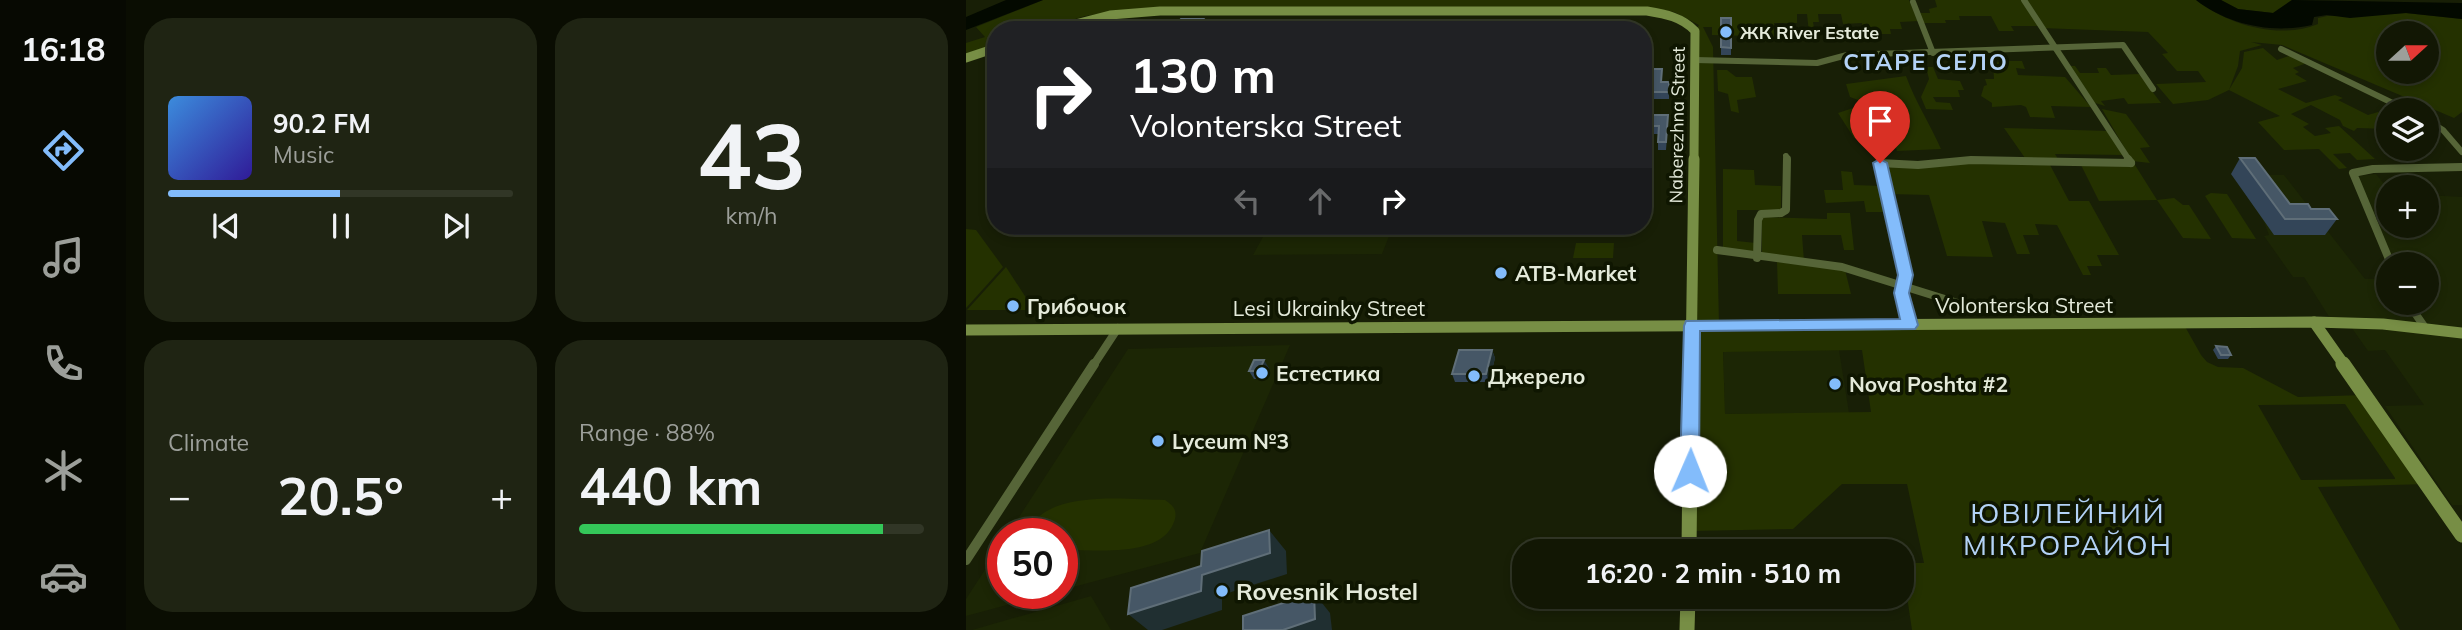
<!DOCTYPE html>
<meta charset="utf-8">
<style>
body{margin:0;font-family:Mulish,sans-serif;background:#1f2413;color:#f1f3f6;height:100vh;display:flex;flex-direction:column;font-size:26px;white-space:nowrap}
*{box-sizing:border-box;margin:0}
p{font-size:23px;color:#9c9f9a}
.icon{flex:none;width:38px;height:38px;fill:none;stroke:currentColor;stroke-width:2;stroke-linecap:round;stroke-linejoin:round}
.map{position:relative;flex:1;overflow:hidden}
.drawer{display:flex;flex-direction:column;gap:18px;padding:18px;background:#0a0d02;width:840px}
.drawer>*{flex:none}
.top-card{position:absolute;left:21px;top:21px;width:665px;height:214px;border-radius:28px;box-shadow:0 4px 10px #0003,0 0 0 2px #313626;background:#202124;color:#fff;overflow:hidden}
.needle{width:46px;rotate:69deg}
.controls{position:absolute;left:1410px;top:21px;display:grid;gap:14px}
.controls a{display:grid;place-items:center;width:63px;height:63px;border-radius:50%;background:#121704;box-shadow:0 4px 10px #0003,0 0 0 2px #313626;font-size:35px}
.speed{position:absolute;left:21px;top:518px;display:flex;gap:14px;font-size:35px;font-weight:700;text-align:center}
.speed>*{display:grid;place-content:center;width:91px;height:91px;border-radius:50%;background:#121704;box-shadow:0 4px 10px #0003,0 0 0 2px #313626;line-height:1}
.speed .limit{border:10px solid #d22;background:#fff;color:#111}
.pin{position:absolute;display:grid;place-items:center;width:60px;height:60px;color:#fff;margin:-72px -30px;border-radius:50% 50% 50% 0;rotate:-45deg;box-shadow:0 0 7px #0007}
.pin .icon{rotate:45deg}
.me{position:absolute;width:77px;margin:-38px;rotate:1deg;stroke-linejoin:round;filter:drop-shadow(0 0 5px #0008)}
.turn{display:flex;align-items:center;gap:24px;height:147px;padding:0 28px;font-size:32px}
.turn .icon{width:91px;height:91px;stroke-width:2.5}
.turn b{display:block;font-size:49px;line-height:60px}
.lanes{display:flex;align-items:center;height:66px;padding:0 28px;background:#0003;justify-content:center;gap:35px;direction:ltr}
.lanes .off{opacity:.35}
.big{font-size:52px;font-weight:700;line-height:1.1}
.drawer .tile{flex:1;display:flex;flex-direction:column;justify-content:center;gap:10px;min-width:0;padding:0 24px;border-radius:28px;background:#1f2413}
.drawer .dial{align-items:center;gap:0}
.dial b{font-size:91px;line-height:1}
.song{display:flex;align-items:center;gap:21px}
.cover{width:84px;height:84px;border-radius:10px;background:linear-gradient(135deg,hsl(210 70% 55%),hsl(250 70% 35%))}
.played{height:7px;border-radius:4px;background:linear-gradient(90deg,#83bcfb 50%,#313626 50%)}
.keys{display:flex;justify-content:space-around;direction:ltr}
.heat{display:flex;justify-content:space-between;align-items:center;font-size:38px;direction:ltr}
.charge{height:10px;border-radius:5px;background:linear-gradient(90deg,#34c759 88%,#313626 0)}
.drawer .tiles{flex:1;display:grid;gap:18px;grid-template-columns:repeat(2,1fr)}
.trip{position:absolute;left:546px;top:539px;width:402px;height:70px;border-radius:28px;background:#121704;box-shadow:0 4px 10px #0003,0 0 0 2px #313626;font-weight:700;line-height:70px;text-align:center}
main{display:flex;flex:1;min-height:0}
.tab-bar{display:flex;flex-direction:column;width:126px;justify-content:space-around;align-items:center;background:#070902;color:#9c9f9a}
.tab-bar .icon{width:49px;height:49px}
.tab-bar .active{color:#83bcfb}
.tab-bar b{font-size:32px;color:#f1f3f6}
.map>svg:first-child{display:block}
</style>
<main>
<nav class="tab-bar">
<b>16:18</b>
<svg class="icon active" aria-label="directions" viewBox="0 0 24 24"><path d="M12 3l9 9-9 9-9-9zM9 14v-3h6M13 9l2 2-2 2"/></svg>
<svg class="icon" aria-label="music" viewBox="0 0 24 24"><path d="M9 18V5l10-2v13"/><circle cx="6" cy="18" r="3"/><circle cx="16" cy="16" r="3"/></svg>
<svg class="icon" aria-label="phone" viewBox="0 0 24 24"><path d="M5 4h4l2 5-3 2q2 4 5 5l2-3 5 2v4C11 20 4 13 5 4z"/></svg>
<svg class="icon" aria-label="climate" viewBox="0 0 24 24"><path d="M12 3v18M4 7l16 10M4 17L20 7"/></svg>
<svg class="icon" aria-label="car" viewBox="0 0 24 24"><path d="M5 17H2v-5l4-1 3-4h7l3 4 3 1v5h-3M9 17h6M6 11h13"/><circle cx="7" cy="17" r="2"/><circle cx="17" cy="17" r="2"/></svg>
</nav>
<section class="drawer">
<div class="tiles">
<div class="tile">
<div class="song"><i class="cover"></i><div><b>90.2 FM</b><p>Music</p></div></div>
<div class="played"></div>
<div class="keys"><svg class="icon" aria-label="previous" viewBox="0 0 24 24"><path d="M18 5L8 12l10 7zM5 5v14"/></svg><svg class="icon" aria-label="pause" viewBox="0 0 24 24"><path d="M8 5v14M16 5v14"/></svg><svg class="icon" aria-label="next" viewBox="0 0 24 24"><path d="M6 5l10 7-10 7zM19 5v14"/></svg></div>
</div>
<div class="tile dial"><b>43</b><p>km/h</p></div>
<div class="tile"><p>Climate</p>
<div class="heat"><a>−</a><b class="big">20.5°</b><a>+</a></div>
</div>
<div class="tile"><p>Range · 88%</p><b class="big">440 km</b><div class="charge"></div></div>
</div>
</section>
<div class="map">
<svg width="1496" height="630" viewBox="0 0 1496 630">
<rect width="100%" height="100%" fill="#181f06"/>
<g fill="#1c2605">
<path d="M 273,20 L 366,20 L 360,30 L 265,30 Z"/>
<path d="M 1410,174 L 1423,190 L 1423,226 L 1461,226 L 1461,195 L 1496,197 L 1496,505 L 1486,505 L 1419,406 L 1458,405 L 1419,350 L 1402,351 L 1383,324 L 1367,323 L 1338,277 L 1327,277 L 1298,236 L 1303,235 L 1298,222 L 1267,175 L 1318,175 L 1399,279 L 1423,279 L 1423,303 L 1461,303 L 1461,264 L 1425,264 L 1395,193 L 1393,176 Z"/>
<path d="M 303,226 L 427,226 L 416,254 L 287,255 Z"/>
<path d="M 324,345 L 234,553 L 96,590 L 96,534 L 42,534 L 162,349 Z"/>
<path d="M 873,350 L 883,413 L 759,414 L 757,352 Z"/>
<path d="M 37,542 L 37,593 L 85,593 L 0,616 L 0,599 Z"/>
<path d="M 125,596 L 145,630 L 6,630 Z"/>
</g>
<g fill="#243100" fill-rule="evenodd">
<path d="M 77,0 L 943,0 L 952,21 L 934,22 L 936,29 L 924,29 L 925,34 L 898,34 L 896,23 L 877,24 L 875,14 L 852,14 L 853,22 L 847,22 L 849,33 L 843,33 L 841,14 L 831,14 L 831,23 L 808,23 L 810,38 L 785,32 L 784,36 L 746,35 L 746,27 L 737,27 L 747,47 L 753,325 L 1217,323 L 1235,355 L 1241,362 L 1252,367 L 1277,368 L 1332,397 L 1399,395 L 1461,484 L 1352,487 L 1434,630 L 946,630 L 936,563 L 958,563 L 941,484 L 876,484 L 827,529 L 723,531 L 729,31 L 733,25 L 708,12 L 684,8 L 155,11 L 119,16 L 73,30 L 30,30 L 30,44 L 0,54 L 0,43 L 19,37 L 10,27 ZM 896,350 L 905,412 L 759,414 L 757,352 ZM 1379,404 L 1429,478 L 1429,479 L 1335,480 L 1292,405 Z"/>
<path d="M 969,0 L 1230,0 C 1262,25 1314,40 1352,24 L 1352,18 L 1361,16 L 1440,13 L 1496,19 L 1496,112 L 1488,118 L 1316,45 L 1285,42 L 1296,45 L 1274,51 L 1272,66 L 1263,90 L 1276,68 L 1278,52 L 1297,48 L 1311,60 L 1326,55 L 1341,63 L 1327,68 L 1333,72 L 1329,74 L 1341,81 L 1312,89 L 1340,103 L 1369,95 L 1377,98 L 1372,100 L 1402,115 L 1412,112 L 1418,116 L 1414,117 L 1423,124 L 1423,129 L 1391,128 L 1388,131 L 1377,126 L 1374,120 L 1345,105 L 1325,114 L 1343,124 L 1337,127 L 1349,136 L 1365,133 L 1359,128 L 1373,126 L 1409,159 L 1391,160 L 1384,153 L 1367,154 L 1381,168 L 1373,169 L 1353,149 L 1318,150 L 1292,122 L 1314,116 L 1263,90 L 1242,100 L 1207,104 L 1190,84 L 1240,82 L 1232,71 L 1211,71 L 1196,54 L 1202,53 L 1182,32 L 1075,28 L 1073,26 L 1045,26 L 1048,31 L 1033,31 L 1025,16 L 993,16 L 994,20 L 979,20 L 980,23 L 958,23 L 952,13 L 964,13 L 963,9 L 971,7 ZM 1423,33 L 1461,33 L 1461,72 L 1423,72 Z"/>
<path d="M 1255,0 L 1326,0 L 1307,13 L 1272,9 Z"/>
<path d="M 1041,61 L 1056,61 L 1059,69 L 1050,68 L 1052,75 L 1099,77 L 1125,107 L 1085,106 L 1089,118 L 1064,117 L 1060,107 L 1055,105 L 1026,107 L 1026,103 L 1015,96 L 1018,86 L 1021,85 L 1019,79 L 1028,79 L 1027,63 Z"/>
<path d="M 1101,66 L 1109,66 L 1114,73 L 1133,73 L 1131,68 L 1140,68 L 1145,75 L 1173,74 L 1195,103 L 1162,104 L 1158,98 L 1135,101 L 1139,106 L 1126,102 Z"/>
<path d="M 960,67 L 967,67 L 972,79 L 994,81 L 998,90 L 992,90 L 994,97 L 967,97 L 970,102 L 984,103 L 987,110 L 960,109 L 955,97 L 963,79 Z"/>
<path d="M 751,70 L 761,70 L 770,77 L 786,77 L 790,97 L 771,100 L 773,113 L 765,111 L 762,94 L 752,91 Z"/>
<path d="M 940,76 C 949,101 964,124 975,149 L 931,151 L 930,148 L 920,148 L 915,137 L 888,138 L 872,113 L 887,108 L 895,110 L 892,100 L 884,97 L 880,84 Z"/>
<path d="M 1136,109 L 1160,114 L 1184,147 L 1174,148 L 1184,163 L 1166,161 Z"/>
<path d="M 1038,128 L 1142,131 L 1158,155 L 1089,154 L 1092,159 L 1059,158 Z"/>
<path d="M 1006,162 L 1083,163 L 1103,201 L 1123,201 L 1153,255 L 1131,255 L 1136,266 L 1121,266 L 1125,275 L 1117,275 L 1091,225 L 1069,224 L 1073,235 L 1057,235 L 1064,254 L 1051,254 L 1039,223 L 1016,221 L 1027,257 L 981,256 L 963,195 L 923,194 L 918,167 Z"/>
<path d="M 1114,163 L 1169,165 L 1191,200 L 1208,198 L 1217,205 L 1223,205 L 1245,239 L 1217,238 L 1191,200 L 1133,201 Z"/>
<path d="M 757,169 L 788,170 L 789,185 L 815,186 L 815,210 L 771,210 L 771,241 L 790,243 L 790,252 L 757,248 Z"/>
<path d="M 875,171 L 886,172 L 888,185 L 916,186 L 922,212 L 900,212 L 898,201 L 860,203 L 858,190 L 877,190 Z"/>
<path d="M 1245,193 L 1261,194 L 1290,239 L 1266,238 L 1239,196 Z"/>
<path d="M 861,213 L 884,213 L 888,250 L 878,250 L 875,235 L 836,235 L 838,261 L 796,253 L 796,217 L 861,219 Z"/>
<path d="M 0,229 L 10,230 L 37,267 L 0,308 Z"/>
<path d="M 610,243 L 648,243 L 647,258 L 607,258 Z"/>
<path d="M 811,262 L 879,270 L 885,294 L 812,294 Z"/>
<path d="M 40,267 L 68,310 L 1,310 Z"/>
<path d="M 199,500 C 208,506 212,511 208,522 C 194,559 128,549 96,550 L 96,534 L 62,534 C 76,488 161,500 199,500 Z"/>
</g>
<g fill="#030900">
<path d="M 40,0 L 77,0 L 0,30 L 0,17 Z"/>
<path d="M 1230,0 L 1255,0 L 1272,9 L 1307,13 L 1326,0 L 1494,3 L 1496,3 L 1496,19 L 1440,13 L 1384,18 L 1361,15 L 1348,17 L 1346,25 C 1307,34 1262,25 1230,0 Z"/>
</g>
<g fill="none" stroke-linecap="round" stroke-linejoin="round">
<g stroke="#566538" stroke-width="6">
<path d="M 1058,0 L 1163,160"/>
<path d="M 947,2 L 967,53"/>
<path d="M 1315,49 L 1441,110"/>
<path d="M 729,60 L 851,63 L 881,55 L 1157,45 L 1187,89"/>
<path d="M 1461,120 L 1477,130 L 1496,152"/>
<path d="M 820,156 L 821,160"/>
<path d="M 1000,160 L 1030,160"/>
</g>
<g stroke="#566538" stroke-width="8">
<path d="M 1162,159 L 1165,163"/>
<path d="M 751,250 L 876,267 L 998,305"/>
<path d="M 791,258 L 792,220 L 795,214 L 815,213 L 820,210 L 821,159"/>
<path d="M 1425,264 L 1387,173 L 1407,169 L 1496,167"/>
<path d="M 1442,303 L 1460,329"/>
<path d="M 944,325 L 935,294 L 940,275 L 914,163 L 952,165 L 1005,160 L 1165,163"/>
<path d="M 127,366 L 152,328"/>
</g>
<path stroke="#566538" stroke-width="10" d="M 0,560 L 128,364"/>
<g stroke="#778e45" stroke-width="9">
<path d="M 86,30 L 144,15 L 194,11 L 681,11 C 699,14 716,17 729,31 L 728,160"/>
<path d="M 0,58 L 30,48"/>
</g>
<g stroke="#778e45" stroke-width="11">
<path d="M 1348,322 L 1379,366"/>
<path d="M 0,330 L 1348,322 L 1417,324 L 1496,333"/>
<path d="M 725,366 L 728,159"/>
</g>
<g stroke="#778e45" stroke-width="15">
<path d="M 1377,364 L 1496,535"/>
<path d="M 723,551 L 725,364"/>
<path d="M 721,630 L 722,597"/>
</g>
</g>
<g fill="#334558">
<rect x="755" y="18" width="10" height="37"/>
<path d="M 678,82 L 703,82 L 703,99 L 677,99 Z"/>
<path d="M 677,115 L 702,123 L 700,150 L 692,150 L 692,134 L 677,134 Z"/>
<path d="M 1274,158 L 1324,204 L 1345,209 L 1371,219 L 1359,235 L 1308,235 L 1265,174 Z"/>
<path d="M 1250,346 L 1265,355 L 1262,359 L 1252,359 L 1247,350 Z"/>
<path d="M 526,350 L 529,358 L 523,382 L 489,382 L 486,374 Z"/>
<path d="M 303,368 L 299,379 L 288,379 L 283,371 Z"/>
</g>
<g fill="#202f31">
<path d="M 237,19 L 238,23 L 232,30 L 228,30 Z"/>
<path d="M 526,350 L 529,358 L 523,382 L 520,374 Z"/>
<path d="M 298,360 L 303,368 L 299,379 L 293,371 Z"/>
<path d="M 303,530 L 320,551 L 321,574 L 256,595 L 256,610 L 196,630 L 182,630 L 162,614 L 236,575 Z"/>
<path d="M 348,593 L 364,613 L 366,630 L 317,630 Z"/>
</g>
<g fill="#465766" stroke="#5f6e78" stroke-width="2">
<path d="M 755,18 L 765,18 L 765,48 L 755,47 Z"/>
<path d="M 215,19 L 237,19 L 228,29 L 206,29 Z"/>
<path d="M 687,69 L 696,69 L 695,82 L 703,82 L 703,92 L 677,92 L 678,82 L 687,82 Z"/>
<path d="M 677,115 L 702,115 L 700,142 L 692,142 L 693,126 L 677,126 Z"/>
<path d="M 1274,158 L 1289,158 L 1324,204 L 1342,204 L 1345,209 L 1363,209 L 1371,219 L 1319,219 Z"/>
<path d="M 1250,346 L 1261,347 L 1265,355 L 1255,355 Z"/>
<path d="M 493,350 L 526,350 L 520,374 L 486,374 Z"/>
<path d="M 288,360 L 298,360 L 293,371 L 283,371 Z"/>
<path d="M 303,530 L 304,553 L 236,575 L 235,591 L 162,614 L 165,588 L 235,566 L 236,551 Z"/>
<path d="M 348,593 L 349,619 L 317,630 L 277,630 L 277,616 Z"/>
</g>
<path fill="#83bcfb" stroke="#557aa3" stroke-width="2" d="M 914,159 L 921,163 L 947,275 L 943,293 L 952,325 L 949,329 L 734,331 L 733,471 L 730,477 L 724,479 L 717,477 L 714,471 L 718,326 L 720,321 L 934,319 L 928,293 L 932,275 L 907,163 Z"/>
<g fill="#83bcfb" stroke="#0f1601" stroke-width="2.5">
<circle cx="760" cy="32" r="7"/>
<circle cx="535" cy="273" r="7"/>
<circle cx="47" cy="306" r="7"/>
<circle cx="296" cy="373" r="7"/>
<circle cx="508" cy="376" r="7"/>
<circle cx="869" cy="384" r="7"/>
<circle cx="192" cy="441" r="7"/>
<circle cx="256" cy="591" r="7"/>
</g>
<g text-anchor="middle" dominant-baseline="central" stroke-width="7" stroke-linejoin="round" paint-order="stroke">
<g font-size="18" font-weight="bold" fill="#e4eada" stroke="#0f1601" text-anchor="start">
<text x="774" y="32">ЖК River Estate</text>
</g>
<g font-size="18" fill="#e4eada" stroke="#0f1601">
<text transform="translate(711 125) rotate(-89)">Naberezhna Street</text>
</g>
<g font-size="21" font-weight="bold" fill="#e4eada" stroke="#0f1601" text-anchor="start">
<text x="549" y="273">ATB-Market</text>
<text x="61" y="306">Грибочок</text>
<text x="310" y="373">Естестика</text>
<text x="522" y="376">Джерело</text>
<text x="883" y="384">Nova Poshta #2</text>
<text x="206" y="441">Lyceum №3</text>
</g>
<g font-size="21" fill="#e4eada" stroke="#0f1601">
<text x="1058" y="305">Volonterska Street</text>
<text x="363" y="308">Lesi Ukrainky Street</text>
</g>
<g font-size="23" font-weight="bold" letter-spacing="2" fill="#b3d2f6" stroke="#0f1601">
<text x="960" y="61">СТАРЕ СЕЛО</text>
</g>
<g font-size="24" font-weight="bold" fill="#e4eada" stroke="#0f1601" text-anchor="start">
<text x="270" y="591">Rovesnik Hostel</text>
</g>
<g font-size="28" letter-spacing="2" fill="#b3d2f6" stroke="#0f1601">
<text x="1102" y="512">ЮВІЛЕЙНИЙ<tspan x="1102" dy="32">МІКРОРАЙОН</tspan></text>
</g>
</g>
</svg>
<div class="controls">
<a><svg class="needle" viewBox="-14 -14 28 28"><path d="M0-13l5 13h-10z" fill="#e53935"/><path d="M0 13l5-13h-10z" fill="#9c9f9a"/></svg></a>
<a><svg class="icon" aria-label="layers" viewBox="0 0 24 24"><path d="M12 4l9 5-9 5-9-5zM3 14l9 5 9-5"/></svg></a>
<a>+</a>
<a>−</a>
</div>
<div class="speed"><div class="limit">50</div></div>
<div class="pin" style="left:914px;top:163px;background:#d93025"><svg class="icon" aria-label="arrive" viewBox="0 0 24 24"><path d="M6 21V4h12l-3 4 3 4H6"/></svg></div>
<svg class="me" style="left:724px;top:471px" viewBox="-20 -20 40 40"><circle r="19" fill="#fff"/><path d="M0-13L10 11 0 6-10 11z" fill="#83bcfb"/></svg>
<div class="trip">16:20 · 2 min · 510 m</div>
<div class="top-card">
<div class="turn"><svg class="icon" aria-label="right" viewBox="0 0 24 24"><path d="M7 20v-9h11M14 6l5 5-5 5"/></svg><div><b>130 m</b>Volonterska Street</div></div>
<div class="lanes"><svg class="icon off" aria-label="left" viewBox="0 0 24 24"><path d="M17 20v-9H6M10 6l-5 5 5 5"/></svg><svg class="icon off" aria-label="ahead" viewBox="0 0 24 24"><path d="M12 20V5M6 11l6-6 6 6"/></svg><svg class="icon" aria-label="right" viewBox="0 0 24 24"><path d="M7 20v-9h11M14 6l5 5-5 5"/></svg></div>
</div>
</div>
</main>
